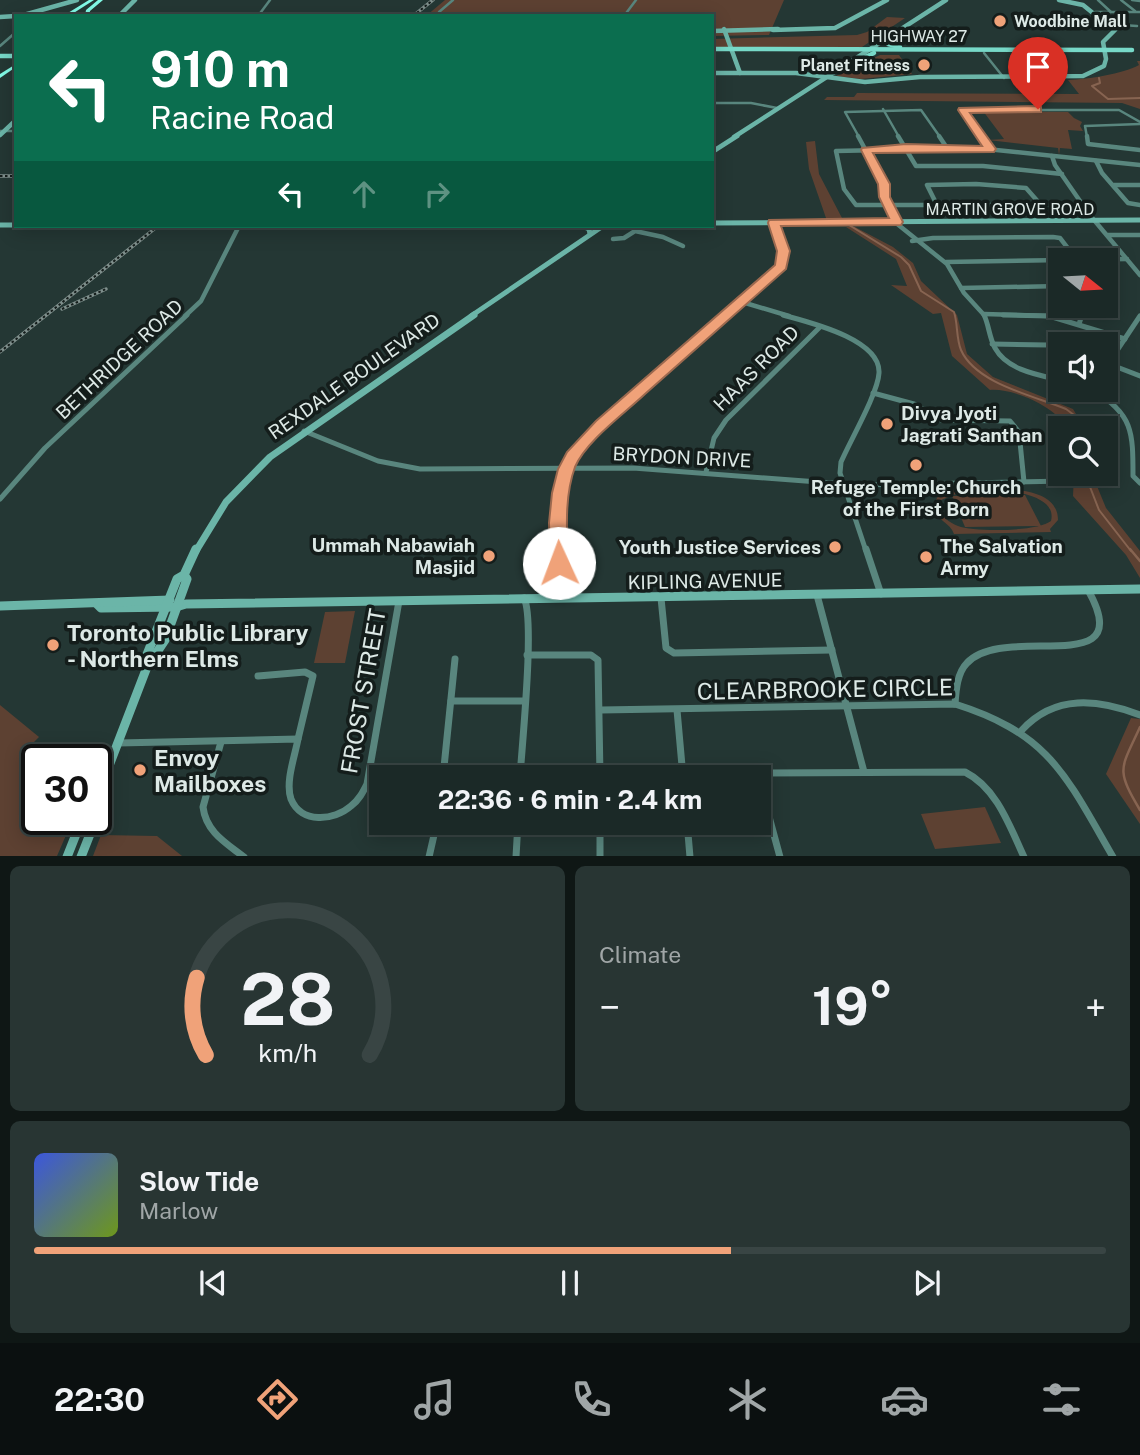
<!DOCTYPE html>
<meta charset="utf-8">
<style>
body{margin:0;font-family:"Public Sans",sans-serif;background:#283533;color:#f1f3f6;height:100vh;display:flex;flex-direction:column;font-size:26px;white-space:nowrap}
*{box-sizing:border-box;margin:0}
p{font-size:23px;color:#a0a6a7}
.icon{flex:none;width:38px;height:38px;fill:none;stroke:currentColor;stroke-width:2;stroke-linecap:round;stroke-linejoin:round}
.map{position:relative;height:856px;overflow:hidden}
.sheet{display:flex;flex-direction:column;gap:10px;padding:10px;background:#0f1715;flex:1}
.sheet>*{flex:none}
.top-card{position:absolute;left:14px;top:14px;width:700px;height:214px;border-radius:0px;box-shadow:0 4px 18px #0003,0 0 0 2px #394544;background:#0b6e4f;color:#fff;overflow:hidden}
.needle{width:46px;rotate:108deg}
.tools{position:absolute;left:1048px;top:248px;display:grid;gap:14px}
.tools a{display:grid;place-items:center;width:70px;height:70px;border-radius:0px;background:#1b2927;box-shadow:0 4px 18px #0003,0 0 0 2px #394544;font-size:35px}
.speed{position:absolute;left:21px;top:744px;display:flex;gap:14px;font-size:35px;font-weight:700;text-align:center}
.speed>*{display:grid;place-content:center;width:91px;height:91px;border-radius:50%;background:#1b2927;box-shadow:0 4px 18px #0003,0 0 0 2px #394544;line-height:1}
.speed .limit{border:4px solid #111;border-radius:10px;background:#fff;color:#111}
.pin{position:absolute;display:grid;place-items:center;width:60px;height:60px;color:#fff;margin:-72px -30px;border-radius:50% 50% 50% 0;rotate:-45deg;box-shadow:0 0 7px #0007}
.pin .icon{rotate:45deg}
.me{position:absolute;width:77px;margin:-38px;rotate:358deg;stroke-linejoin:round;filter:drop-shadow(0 0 5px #0008)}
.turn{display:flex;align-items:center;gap:24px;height:147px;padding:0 21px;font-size:32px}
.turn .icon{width:91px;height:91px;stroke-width:2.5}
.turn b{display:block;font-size:49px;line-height:60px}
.lanes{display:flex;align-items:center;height:66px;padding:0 21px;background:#0003;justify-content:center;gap:35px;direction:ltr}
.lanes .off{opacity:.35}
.big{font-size:52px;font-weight:700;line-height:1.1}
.sheet .widget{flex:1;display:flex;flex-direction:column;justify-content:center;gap:10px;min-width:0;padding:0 24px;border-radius:10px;background:#283533}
.sheet .dial{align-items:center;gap:0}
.dial svg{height:182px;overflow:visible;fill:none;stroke:#394544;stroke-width:7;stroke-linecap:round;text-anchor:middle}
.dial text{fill:#f1f3f6;stroke:none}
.song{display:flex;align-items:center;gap:21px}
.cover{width:84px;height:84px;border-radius:10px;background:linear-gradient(135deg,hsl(230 70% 55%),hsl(80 70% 35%))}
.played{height:7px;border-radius:4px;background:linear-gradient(90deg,#f0a279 65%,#394544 65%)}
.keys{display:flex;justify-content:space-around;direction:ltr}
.heat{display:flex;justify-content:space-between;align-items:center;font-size:38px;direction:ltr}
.sheet .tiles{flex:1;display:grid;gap:10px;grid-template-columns:1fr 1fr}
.widget:last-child{grid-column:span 2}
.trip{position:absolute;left:369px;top:765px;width:402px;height:70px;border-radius:0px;background:#1b2927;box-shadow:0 4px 18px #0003,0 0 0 2px #394544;font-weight:700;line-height:70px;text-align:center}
.menu{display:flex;height:112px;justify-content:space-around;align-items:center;background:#0b1010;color:#a0a6a7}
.menu .icon{width:49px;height:49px}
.menu .on{color:#f0a279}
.menu b{font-size:32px;color:#f1f3f6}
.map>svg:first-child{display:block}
</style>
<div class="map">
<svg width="1140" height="857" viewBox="0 0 1140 857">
<rect width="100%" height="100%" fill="#243734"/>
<g fill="#5d4132" fill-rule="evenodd">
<path d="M 445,0 L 784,0 L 769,35 L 712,36 L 712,16 L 426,16 Z"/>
<path d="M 887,17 L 905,18 L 862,47 L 712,48 L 712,39 L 857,35 L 867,32 Z"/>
<path d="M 880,55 L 899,55 L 912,74 L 861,79 L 836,76 Z"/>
<path d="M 1137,61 L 1140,61 L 1140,109 L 1122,103 L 824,100 L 827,97 L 854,97 L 857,93 L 1079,94 L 1068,80 C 1089,79 1122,74 1139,65 Z"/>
<path d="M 983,111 L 1068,112 L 1074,118 L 1082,122 L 1080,126 L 1083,131 L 1068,130 L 1072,149 L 1060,148 L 1059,155 L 1058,148 L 988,140 L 1004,139 Z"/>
<path d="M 815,141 L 819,174 L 842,218 L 826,218 L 809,169 L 806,142 Z"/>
<path d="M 846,227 L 855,227 L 893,247 L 913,263 L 921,281 L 957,315 L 967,354 L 993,377 L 1073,409 L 1085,429 L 1067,429 C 1058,407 1013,388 990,390 L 952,356 L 941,313 L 933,314 L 891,285 L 907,286 L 896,259 Z"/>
<path d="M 1074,474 L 1092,474 L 1106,508 L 1140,551 L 1140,578 L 1126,555 L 1073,496 Z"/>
<path d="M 953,490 C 980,490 1058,479 1058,520 L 1050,529 L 1051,532 L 954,534 C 950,522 935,520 932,506 L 939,495 ZM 1025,494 C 1039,498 1055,505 1051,521 C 1037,532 974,532 958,526 C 948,522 942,517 939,507 L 941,500 L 956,494 Z"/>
<path d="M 1025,495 L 1041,526 L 965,527 L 952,496 Z"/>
<path d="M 355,611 L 345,663 L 314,663 L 325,612 Z"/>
<path d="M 0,705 L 39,737 L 23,753 L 37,763 L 37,819 L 73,819 L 57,856 L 0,856 Z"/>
<path d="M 1131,718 L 1140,719 L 1140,824 L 1106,774 Z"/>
<path d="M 985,807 L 1001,843 L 935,849 L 921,814 Z"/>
<path d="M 101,835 L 157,836 L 182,856 L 93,856 Z"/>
</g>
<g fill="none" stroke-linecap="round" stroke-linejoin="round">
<g stroke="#876451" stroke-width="2">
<path d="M 1099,78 L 1100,83 L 1092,86 L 1108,99 L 1140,98"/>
<path d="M 849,225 L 901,257 L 909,265 L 921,291 L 954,312 C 958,324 956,338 961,350 C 976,384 1035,396 1066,409 L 1074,415 L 1078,429"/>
<path d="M 1085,474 L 1099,510 L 1131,551"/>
</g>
<g stroke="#876451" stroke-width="2.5">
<path d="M 1130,549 L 1140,561"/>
<path d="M 1140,727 C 1121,769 1115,768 1140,810"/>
</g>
<g stroke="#59867e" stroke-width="2.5">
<path d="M 1098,0 L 1111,12"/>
<path d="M 1121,0 L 1135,11"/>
<path d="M 1132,0 L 1140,1"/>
<path d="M 1095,12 L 1140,12"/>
<path d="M 258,16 L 270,0"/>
<path d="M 439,16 L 439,12 L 453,0"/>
<path d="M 624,16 L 636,0"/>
<path d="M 1106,24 L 1137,26"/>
<path d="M 0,46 L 16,32"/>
<path d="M 984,53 L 1004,78"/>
<path d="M 712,103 L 751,103 L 777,108"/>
<path d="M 883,109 L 899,137"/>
<path d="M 0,131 L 16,131"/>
<path d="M 859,137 L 845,112 L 921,110 L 940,137"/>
<path d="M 982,137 L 963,110 L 1119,110 L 1140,122"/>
<path d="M 1087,137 L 1085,126 L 1140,124"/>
</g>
<g stroke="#59867e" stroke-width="4.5">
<path d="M 858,136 L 884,184 L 886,200 L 896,223 L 947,264 L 964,293 L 985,316"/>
<path d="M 898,136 L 916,166 L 983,166 L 1062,174"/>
<path d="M 939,136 L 947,148"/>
<path d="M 981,136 L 990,149"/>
<path d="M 1087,136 L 1088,144 L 1140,150"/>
<path d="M 1052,156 L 1055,165 L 1089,214 L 1140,275"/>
<path d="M 1096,161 L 1102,173 L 1128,203 L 1140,205"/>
<path d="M 1114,185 L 1140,185"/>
<path d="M 937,205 L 927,185 L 976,184 L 1026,188 L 1041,205"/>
<path d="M 1085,205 L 856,205 L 844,189 L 836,151 L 977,148 L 1140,165"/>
<path d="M 1108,235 L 1140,235"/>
<path d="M 613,239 L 624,238 L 635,231 L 663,237 L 683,246"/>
<path d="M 912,241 L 933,238 L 1053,237 L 1060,238 L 1077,260"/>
<path d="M 946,262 L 1127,259"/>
<path d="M 961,288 L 1060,286"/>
<path d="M 742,302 L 789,316"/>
<path d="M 984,314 L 1050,316"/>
<path d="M 185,316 L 201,301 L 239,226"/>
<path d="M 724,316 L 781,266 L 783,251 L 774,223"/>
<path d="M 1082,316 L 1085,306"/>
</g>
<g stroke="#59867e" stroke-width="5">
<path d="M 783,315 C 808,322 881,339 879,373 C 878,393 850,441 841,462 L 840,473 L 866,551"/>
<path d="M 984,315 C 989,325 989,337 995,348 C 1007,370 1038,375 1060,380"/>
<path d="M 1003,315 L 1049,316 L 1125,339"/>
<path d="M 1079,324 L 1082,315"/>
<path d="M 992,344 L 1048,345"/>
<path d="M 1109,364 L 1140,376"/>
<path d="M 1106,367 L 1140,316"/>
<path d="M 1093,390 C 1133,414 1133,432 1133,476 L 1140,483"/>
<path d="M 873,393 L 914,404 L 941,420 L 1010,421 L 1019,432 L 1024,482"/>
<path d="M 304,431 L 378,461 L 420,469 L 633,468 L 858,485 L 1065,481"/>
<path d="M 706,472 L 714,438 L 726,420 L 819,328"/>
<path d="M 0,499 L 45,448 L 187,315"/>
<path d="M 559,551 L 558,523 L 566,469 L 573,456 L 602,425 L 726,315"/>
</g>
<g stroke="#59867e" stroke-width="7">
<path d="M 559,549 L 560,598"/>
<path d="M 866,549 L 881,594"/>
<path d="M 817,595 L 864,772"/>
<path d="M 661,598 L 666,648 L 674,653 L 832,650"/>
<path d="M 527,655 L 591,655 L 598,660 L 600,777"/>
<path d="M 258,676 L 305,672 L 313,676 L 298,739"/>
<path d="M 451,701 L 523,701"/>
<path d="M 955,704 C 956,691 957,673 967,663 C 1005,622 1140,682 1088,590"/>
<path d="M 601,710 L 955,704 C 1050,734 1066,776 1113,857"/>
<path d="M 677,710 L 683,777"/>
<path d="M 1022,730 C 1055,694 1098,699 1140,715"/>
<path d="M 221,742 L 203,807 C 206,832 226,843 244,857"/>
<path d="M 118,743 L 298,739 C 295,756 285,782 291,799 C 301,824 334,821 351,806 C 359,800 363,792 367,784 L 399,601"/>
<path d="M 443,777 L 455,659"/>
<path d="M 520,777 C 522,744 535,620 524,598"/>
<path d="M 600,822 L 600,857"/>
<path d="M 687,822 L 690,857"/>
<path d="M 429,857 L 437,822"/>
<path d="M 516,857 L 518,822"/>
<path d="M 780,857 L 765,802 L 767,773 L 965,772 C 997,788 1010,827 1024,857"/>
</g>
<g stroke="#6bb5a8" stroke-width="4.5">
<path d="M 1059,0 L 1083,5 L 1099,18"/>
<path d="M 20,16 L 77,0"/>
<path d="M 119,16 L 135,0"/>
<path d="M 0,17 L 16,16"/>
<path d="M 724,29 L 740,73"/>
<path d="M 773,30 L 835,28 L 887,0"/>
<path d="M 712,31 L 778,29"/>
<path d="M 712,73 L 796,73 L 865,82 L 920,77 L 1083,76 L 1104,66 L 1106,59 L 1103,42 L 1115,30 L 1099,16"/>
<path d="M 0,135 L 16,120"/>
<path d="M 734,137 L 946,0"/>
</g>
<g stroke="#6bb5a8" stroke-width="5">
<path d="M 712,152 L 737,136"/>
<path d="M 712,223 L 1140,220"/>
<path d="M 0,225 L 16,225"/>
<path d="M 119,226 L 236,226"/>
<path d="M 582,226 L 589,229 L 590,234"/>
<path d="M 471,316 L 603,226"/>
</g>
<path stroke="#6bb5a8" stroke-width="7" d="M 196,551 L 226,502 L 270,457 L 474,315"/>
<g stroke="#6bb5a8" stroke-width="9">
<path d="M 97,604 L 101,608 L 176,607 L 186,604 L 1140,589"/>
<path d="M 0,606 L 170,600"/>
<path d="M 147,667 L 144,662 L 177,579 L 184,575 L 196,549"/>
<path d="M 96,789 L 102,784 L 147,667 L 165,640 L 187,579 L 184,575"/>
<path d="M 96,818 L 106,794 L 102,784"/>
<path d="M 67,857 L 82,819"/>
<path d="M 81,857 L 96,819"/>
</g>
<g stroke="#77d9c8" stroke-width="4.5">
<path d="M 889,36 L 888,44 L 900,47"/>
<path d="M 712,49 L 1132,50"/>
<path d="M 0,56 L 16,56"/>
<path d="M 842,68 L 874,53"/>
</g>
<g fill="#82fae6" fill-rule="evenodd">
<path d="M 89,0 L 94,0 L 69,16 L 63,16 Z"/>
<path d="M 98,0 L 103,0 L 90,11 L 89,16 L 85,16 L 86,10 Z"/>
<path d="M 16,64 L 16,67 L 0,78 L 0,74 Z"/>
</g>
<defs>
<g id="rail">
<path d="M 413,16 L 433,0"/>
<path d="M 0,176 L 16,176"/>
<path d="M 62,309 L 106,289"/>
<path d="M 0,352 L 158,226"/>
</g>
</defs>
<use href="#rail" stroke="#7f8f8c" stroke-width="3.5"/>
<use href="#rail" stroke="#141d1b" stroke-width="2" stroke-dasharray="2.5" stroke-linecap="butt"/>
</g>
<path fill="#f0a279" stroke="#9c694f" stroke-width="2" d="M 1038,106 L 1041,107 L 1041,112 L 970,113 L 996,149 L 994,152 L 873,153 L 890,184 L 890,197 L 903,222 L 901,225 L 781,226 L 790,251 L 786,269 C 739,311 692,352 645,394 C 625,413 586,441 575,467 C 564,497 567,532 568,563 L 565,568 L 552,568 L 550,563 L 549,523 L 552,493 L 558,469 L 567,452 L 596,421 L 775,265 L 777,251 L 768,223 L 769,220 L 889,218 L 879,197 L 878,184 L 861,150 L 862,148 L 906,144 L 982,146 L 958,110 L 959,108 Z"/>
<g fill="#f0a279" stroke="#141d1b" stroke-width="2.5">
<circle cx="1000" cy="21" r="7"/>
<circle cx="924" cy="65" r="7"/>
<circle cx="887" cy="424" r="7"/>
<circle cx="916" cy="465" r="7"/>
<circle cx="835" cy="547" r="7"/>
<circle cx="489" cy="556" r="7"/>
<circle cx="926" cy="557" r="7"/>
<circle cx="53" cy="645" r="7"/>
<circle cx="140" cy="770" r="7"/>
</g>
<g text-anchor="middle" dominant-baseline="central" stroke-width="7" stroke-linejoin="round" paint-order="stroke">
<g font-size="16" font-weight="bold" fill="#dde9e6" stroke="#141d1b" text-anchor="start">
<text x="1014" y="21">Woodbine Mall</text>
<text x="910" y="65" text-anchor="end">Planet Fitness</text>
</g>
<g font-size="16" fill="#dde9e6" stroke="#141d1b">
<text x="919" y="36">HIGHWAY 27</text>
<text x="1010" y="209">MARTIN GROVE ROAD</text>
</g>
<g font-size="19" fill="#dde9e6" stroke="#141d1b">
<text transform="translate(119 359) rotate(-43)">BETHRIDGE ROAD</text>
<text transform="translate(756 368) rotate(-45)">HAAS ROAD</text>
<text transform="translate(354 376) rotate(-35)">REXDALE BOULEVARD</text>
<text transform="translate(682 457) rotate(3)">BRYDON DRIVE</text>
<text transform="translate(705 581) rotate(-1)">KIPLING AVENUE</text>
</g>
<g font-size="19" font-weight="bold" fill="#dde9e6" stroke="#141d1b" text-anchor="start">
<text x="901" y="413">Divya Jyoti<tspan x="901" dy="22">Jagrati Santhan</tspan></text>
<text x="916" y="487" text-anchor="middle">Refuge Temple: Church<tspan x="916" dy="22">of the First Born</tspan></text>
<text x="475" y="545" text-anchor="end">Ummah Nabawiah<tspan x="475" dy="22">Masjid</tspan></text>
<text x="940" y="546">The Salvation<tspan x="940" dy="22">Army</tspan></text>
<text x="821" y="547" text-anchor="end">Youth Justice Services</text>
</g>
<g font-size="23" font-weight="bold" fill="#dde9e6" stroke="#141d1b" text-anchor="start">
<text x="67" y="632">Toronto Public Library<tspan x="67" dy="26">- Northern Elms</tspan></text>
<text x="154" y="757">Envoy<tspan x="154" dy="26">Mailboxes</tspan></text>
</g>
<g font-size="23" fill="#dde9e6" stroke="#141d1b">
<text transform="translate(825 689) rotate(-1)">CLEARBROOKE CIRCLE</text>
<text transform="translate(363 691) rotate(-80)">FROST STREET</text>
</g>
</g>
</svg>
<div class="tools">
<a><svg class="needle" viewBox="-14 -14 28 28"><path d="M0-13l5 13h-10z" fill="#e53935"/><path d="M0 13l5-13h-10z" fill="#a0a6a7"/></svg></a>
<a><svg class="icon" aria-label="sound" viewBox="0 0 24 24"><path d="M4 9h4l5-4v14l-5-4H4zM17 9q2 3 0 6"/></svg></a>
<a><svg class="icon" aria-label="search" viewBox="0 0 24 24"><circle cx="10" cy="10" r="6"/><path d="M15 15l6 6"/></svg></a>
</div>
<div class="speed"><div class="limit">30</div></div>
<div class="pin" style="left:1038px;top:109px;background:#d93025"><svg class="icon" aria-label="arrive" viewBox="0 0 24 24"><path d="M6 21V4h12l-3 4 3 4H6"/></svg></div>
<svg class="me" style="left:559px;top:563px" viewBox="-20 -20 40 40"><circle r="19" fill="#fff"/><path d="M0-13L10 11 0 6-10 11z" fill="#f0a279"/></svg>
<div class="trip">22:36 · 6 min · 2.4 km</div>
<div class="top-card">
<div class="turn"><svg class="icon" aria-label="left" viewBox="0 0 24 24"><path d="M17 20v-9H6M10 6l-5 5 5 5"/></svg><div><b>910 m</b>Racine Road</div></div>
<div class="lanes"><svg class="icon" aria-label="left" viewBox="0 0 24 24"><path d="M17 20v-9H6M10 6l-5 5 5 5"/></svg><svg class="icon off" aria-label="ahead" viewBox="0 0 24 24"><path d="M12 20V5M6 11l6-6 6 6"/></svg><svg class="icon off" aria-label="right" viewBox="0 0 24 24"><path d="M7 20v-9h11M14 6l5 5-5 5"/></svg></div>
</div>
</div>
<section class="sheet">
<div class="tiles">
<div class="widget dial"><svg viewBox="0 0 100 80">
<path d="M14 69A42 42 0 1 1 86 69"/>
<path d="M14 69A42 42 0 0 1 10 35" stroke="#f0a279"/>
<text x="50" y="56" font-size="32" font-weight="700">28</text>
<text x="50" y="72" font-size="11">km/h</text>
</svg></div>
<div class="widget"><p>Climate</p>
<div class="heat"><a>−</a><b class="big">19°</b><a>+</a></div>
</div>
<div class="widget">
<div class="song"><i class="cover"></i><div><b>Slow Tide</b><p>Marlow</p></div></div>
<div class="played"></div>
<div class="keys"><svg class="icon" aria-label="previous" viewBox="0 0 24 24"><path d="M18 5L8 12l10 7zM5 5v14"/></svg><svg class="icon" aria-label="pause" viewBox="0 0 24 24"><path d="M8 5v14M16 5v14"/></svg><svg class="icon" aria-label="next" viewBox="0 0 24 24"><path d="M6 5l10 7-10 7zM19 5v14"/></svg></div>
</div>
</div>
</section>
<nav class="menu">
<b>22:30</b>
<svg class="icon on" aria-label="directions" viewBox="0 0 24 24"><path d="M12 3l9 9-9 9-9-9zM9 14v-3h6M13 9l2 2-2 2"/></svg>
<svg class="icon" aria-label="music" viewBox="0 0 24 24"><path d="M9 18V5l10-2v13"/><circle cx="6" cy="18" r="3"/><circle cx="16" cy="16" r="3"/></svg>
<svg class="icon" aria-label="phone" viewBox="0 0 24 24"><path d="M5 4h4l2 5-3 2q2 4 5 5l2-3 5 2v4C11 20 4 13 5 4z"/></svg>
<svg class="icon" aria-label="climate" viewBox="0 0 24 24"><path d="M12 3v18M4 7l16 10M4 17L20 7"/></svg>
<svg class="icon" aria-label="car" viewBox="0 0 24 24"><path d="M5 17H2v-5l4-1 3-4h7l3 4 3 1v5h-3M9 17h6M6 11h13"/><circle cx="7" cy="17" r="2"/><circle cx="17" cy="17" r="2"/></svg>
<svg class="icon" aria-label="filters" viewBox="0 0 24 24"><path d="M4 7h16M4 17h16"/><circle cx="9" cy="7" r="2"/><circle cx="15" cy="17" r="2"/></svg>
</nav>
